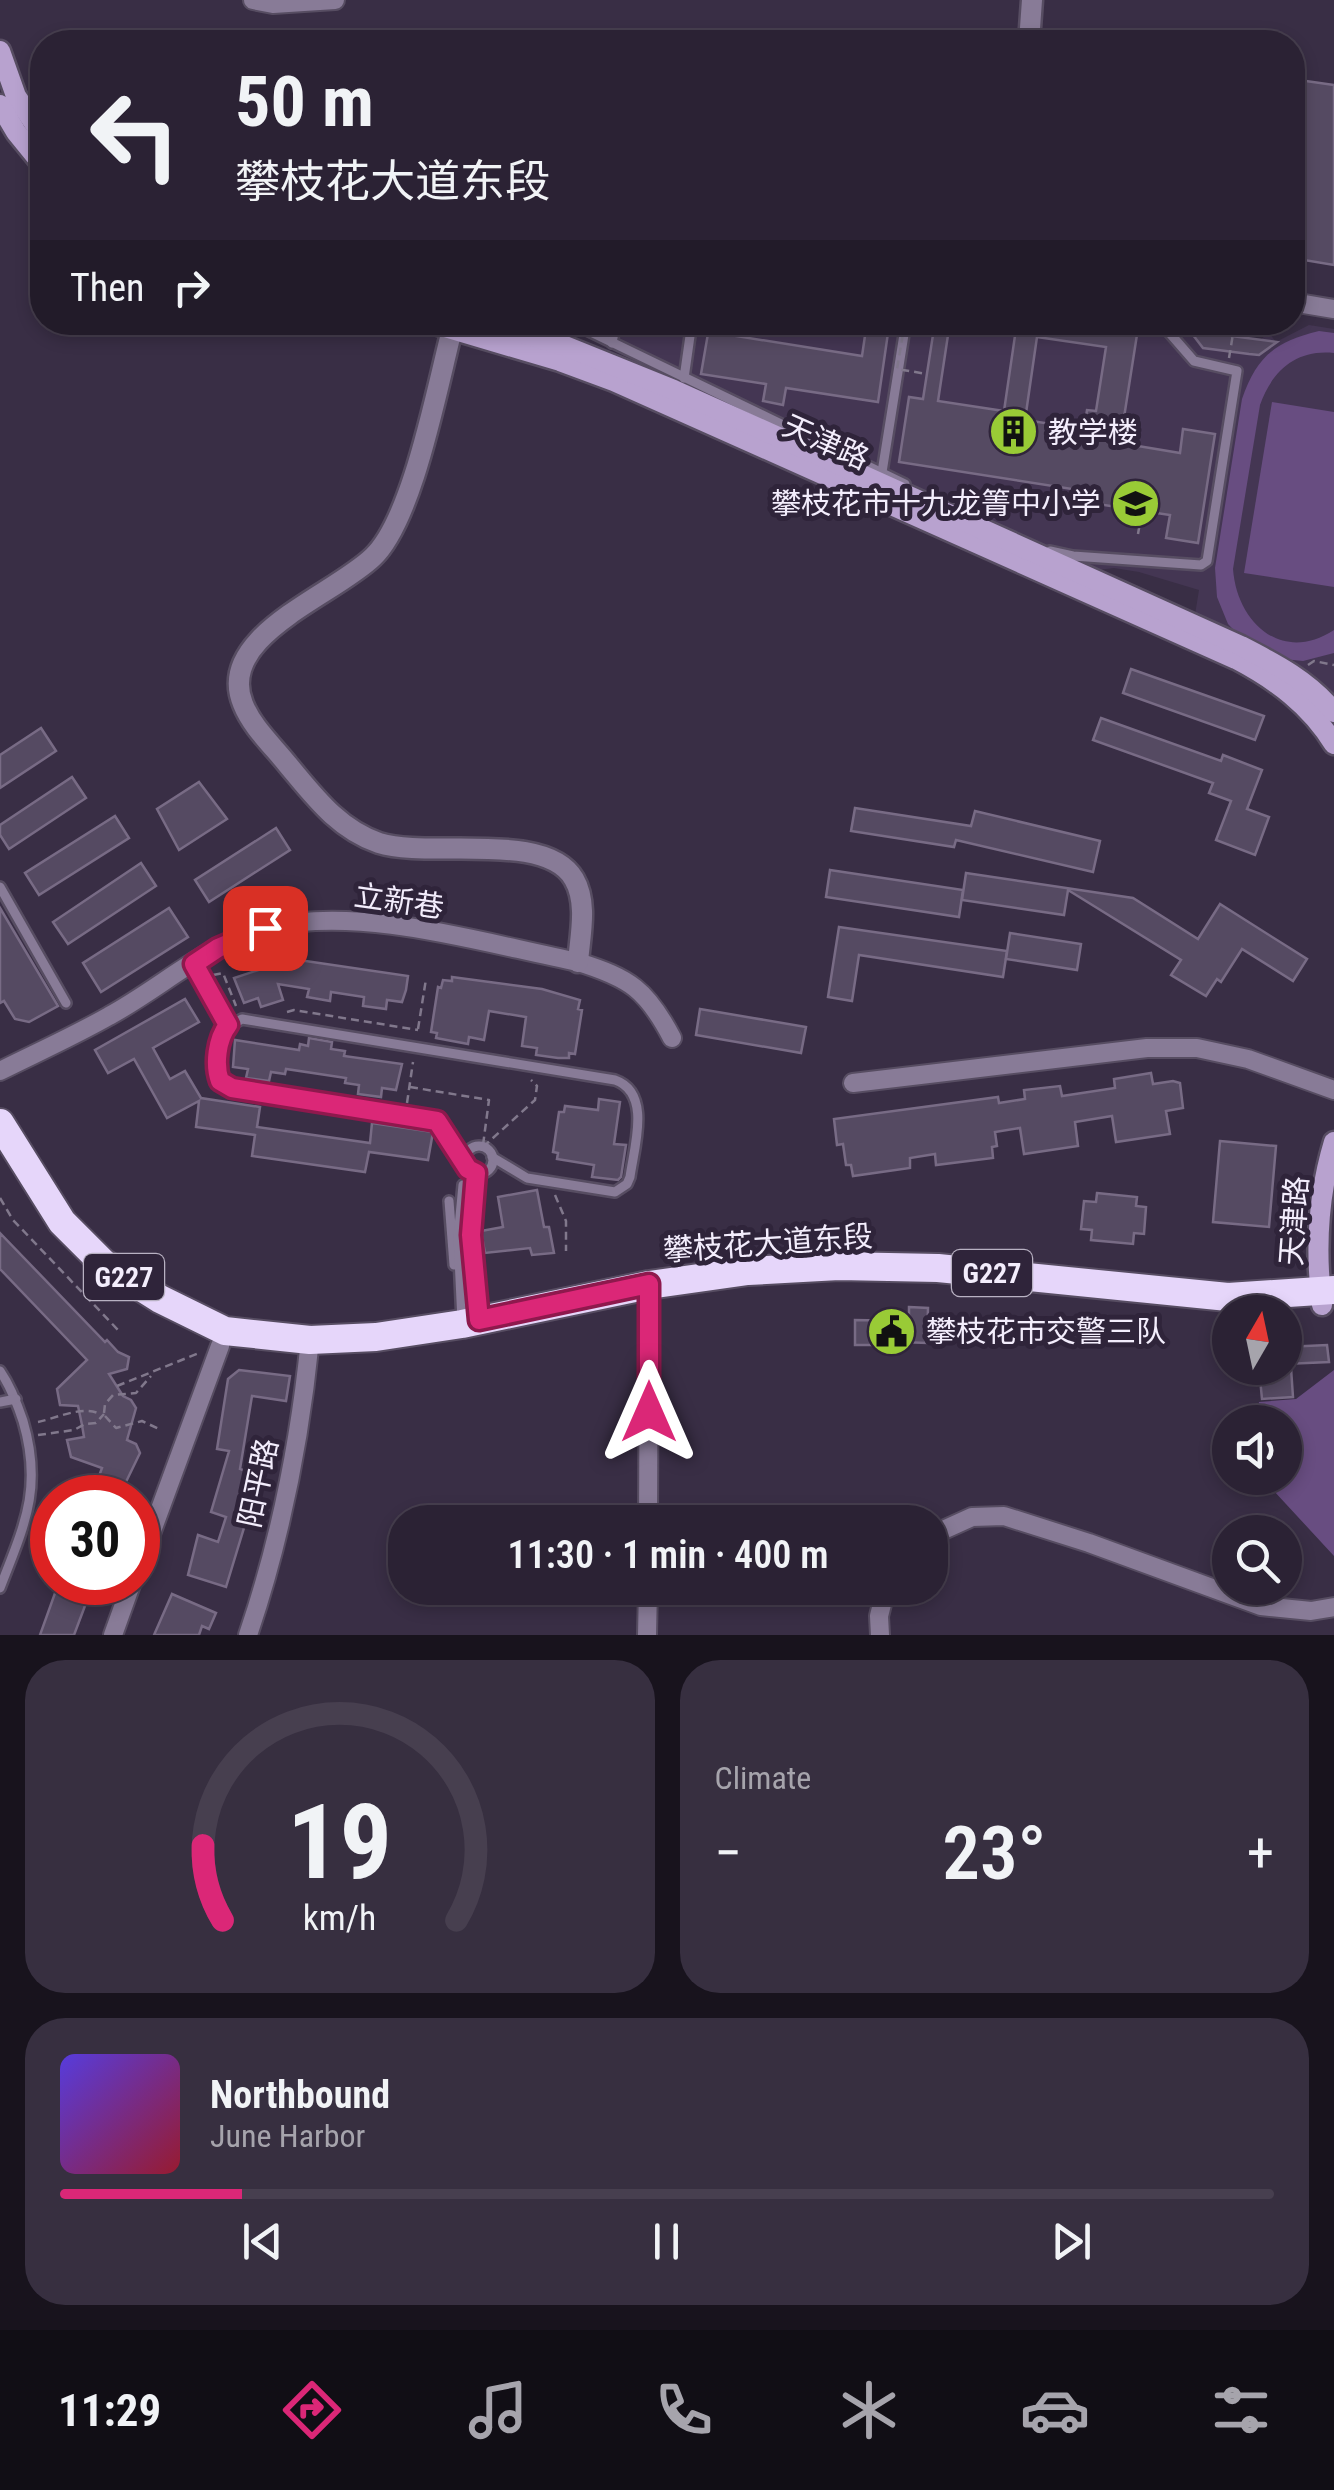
<!DOCTYPE html>
<meta charset="utf-8">
<style>
body{margin:0;font-family:"Roboto Condensed","Noto Sans SC",sans-serif;background:#372f40;color:#f1f3f6;height:100vh;display:flex;flex-direction:column;font-size:38px;white-space:nowrap}
*{box-sizing:border-box;margin:0}
p{font-size:32px;color:#a6a4ac}
.icon{flex:none;width:55px;height:55px;fill:none;stroke:currentColor;stroke-width:2;stroke-linecap:round;stroke-linejoin:round}
.map{position:relative;height:1635px;overflow:hidden}
.sheet{display:flex;flex-direction:column;gap:25px;padding:25px;background:#18131d;flex:1}
.sheet>*{flex:none}
.top-card{position:absolute;left:30px;top:30px;width:1275px;height:305px;border-radius:40px;box-shadow:0 5px 15px #0003,0 0 0 2px #473f4f;background:#2b2234;color:#f1f3f6;overflow:hidden}
.needle{width:65px;rotate:9deg}
.tools{position:absolute;left:1212px;top:1295px;display:grid;gap:20px}
.tools a{display:grid;place-items:center;width:90px;height:90px;border-radius:50%;background:#2b2234;box-shadow:0 5px 15px #0003,0 0 0 2px #473f4f;font-size:50px}
.speed{position:absolute;left:30px;top:1475px;display:flex;gap:20px;font-size:50px;font-weight:700;text-align:center}
.speed>*{display:grid;place-content:center;width:130px;height:130px;border-radius:50%;background:#2b2234;box-shadow:0 5px 15px #0003,0 0 0 2px #473f4f;line-height:1}
.speed .limit{border:15px solid #d22;background:#fff;color:#111}
.pin{position:absolute;display:grid;place-items:center;width:85px;height:85px;color:#fff;margin:-42px;border-radius:20px;box-shadow:0 5px 15px #0006}
.me{position:absolute;width:110px;margin:-55px;rotate:0deg;stroke-linejoin:round;filter:drop-shadow(0 0 8px #0008)}
.turn{display:flex;align-items:center;gap:35px;height:210px;padding:0 40px;font-size:45px}
.turn .icon{width:130px;height:130px;stroke-width:2.5}
.turn b{display:block;font-size:70px;line-height:85px}
.then{display:flex;align-items:center;height:95px;padding:0 40px;background:#0003;gap:20px;font-size:38px}
.big{font-size:75px;font-weight:600;line-height:1.1}
.sheet .widget{flex:1;display:flex;flex-direction:column;justify-content:center;gap:15px;min-width:0;padding:0 35px;border-radius:40px;background:#372f40}
.sheet .dial{align-items:center;gap:0}
.dial svg{height:260px;overflow:visible;fill:none;stroke:#473f4f;stroke-width:7;stroke-linecap:round;text-anchor:middle}
.dial text{fill:#f1f3f6;stroke:none}
.song{display:flex;align-items:center;gap:30px}
.cover{width:120px;height:120px;border-radius:15px;background:linear-gradient(135deg,hsl(250 70% 55%),hsl(350 70% 35%))}
.played{height:10px;border-radius:5px;background:linear-gradient(90deg,#db2777 15%,#473f4f 15%)}
.keys{display:flex;justify-content:space-around;direction:ltr}
.heat{display:flex;justify-content:space-between;align-items:center;font-size:55px;direction:ltr}
.sheet .tiles{flex:1;display:grid;gap:25px;grid-template-columns:1fr 1fr}
.widget:last-child{grid-column:span 2}
.trip{position:absolute;left:388px;top:1505px;width:560px;height:100px;border-radius:40px;background:#2b2234;box-shadow:0 5px 15px #0003,0 0 0 2px #473f4f;font-weight:600;line-height:100px;text-align:center}
.tabs{display:flex;height:160px;justify-content:space-around;align-items:center;background:#110e15;color:#a6a4ac}
.tabs .icon{width:70px;height:70px}
.tabs .current{color:#db2777}
.tabs b{font-size:45px;color:#f1f3f6}
.map>svg:first-child{display:block}
</style>
<div class="map">
<svg width="1334" height="1635" viewBox="0 0 1334 1635">
<rect width="100%" height="100%" fill="#392e45"/>
<path fill="#443653" d="M 1181,322 L 1190,331 L 1199,324 L 1206,333 L 1260,340 L 1269,333 L 1276,342 L 1309,325 L 1334,329 L 1334,696 L 1325,687 L 1194,621 L 1199,590 L 1139,572 L 1114,568 L 1082,572 L 605,344 L 552,323 Z"/>
<g fill="#684d81">
<path d="M 1319,331 L 1334,333 L 1334,353 C 1296,349 1272,371 1260,405 L 1233,569 C 1237,623 1282,664 1334,630 L 1334,653 L 1303,661 L 1274,658 L 1248,645 L 1228,624 L 1217,597 L 1215,568 L 1242,399 C 1257,356 1275,342 1319,331 Z"/>
<path d="M 1272,402 L 1334,412 L 1334,587 L 1244,573 Z"/>
<path d="M 1334,1370 L 1334,1556 L 1262,1478 L 1285,1478 L 1285,1422 L 1255,1422 L 1259,1402 L 1296,1399 Z"/>
</g>
<g fill="#554a62" stroke="#786b85" stroke-width="2.5" fill-rule="evenodd">
<path d="M 1292,79 L 1334,85 L 1334,265 L 1292,258 Z"/>
<path d="M 710,322 L 732,322 L 730,335 L 862,356 L 866,329 L 888,333 L 878,402 L 786,388 L 783,405 L 763,401 L 766,384 L 701,374 Z"/>
<path d="M 935,322 L 950,322 L 938,401 L 1004,411 L 1017,322 L 1139,322 L 1120,443 L 1180,453 L 1183,429 L 1215,434 L 1198,543 L 1166,538 L 1170,515 L 1084,502 L 1085,491 L 899,462 L 909,397 L 923,399 ZM 1037,337 L 1106,347 L 1096,411 L 1087,410 L 1084,429 L 1025,420 Z"/>
<path d="M 1190,331 L 1216,334 L 1277,342 L 1259,355 L 1249,354 L 1203,348 Z"/>
<path d="M 1131,669 L 1264,716 L 1255,740 L 1123,693 Z"/>
<path d="M 1101,718 L 1221,761 L 1223,755 L 1262,770 L 1247,809 L 1269,817 L 1255,855 L 1216,840 L 1231,801 L 1209,793 L 1213,783 L 1093,740 Z"/>
<path d="M 41,728 L 56,751 L 0,788 L 0,755 Z"/>
<path d="M 72,777 L 86,798 L 9,849 L 0,835 L 0,825 Z"/>
<path d="M 199,782 L 227,819 L 179,850 L 157,809 Z"/>
<path d="M 855,808 L 971,826 L 975,811 L 1100,841 L 1093,872 L 956,840 L 954,847 L 851,831 Z"/>
<path d="M 115,816 L 129,838 L 39,895 L 25,873 Z"/>
<path d="M 276,828 L 290,850 L 209,902 L 195,880 Z"/>
<path d="M 141,863 L 156,886 L 68,944 L 53,922 Z"/>
<path d="M 830,870 L 963,890 L 959,917 L 826,897 Z"/>
<path d="M 966,873 L 1133,898 L 1198,939 L 1220,904 L 1307,959 L 1293,981 L 1242,949 L 1221,982 L 1217,979 L 1206,996 L 1171,975 L 1181,960 L 1068,890 L 1064,915 L 962,900 Z"/>
<path d="M 0,908 L 58,1006 L 29,1022 L 15,1019 L 4,1001 L 0,1003 Z"/>
<path d="M 169,908 L 188,937 L 101,992 L 83,963 Z"/>
<path d="M 839,927 L 1007,951 L 1003,977 L 859,955 L 852,1001 L 828,997 Z"/>
<path d="M 1010,933 L 1081,944 L 1077,970 L 1006,959 Z"/>
<path d="M 292,959 L 408,976 L 406,990 L 402,1002 L 387,1000 L 386,1009 L 363,1006 L 364,997 L 331,992 L 330,1001 L 307,997 L 309,989 L 278,984 L 283,1000 L 261,1007 L 258,998 L 244,1003 L 234,978 Z"/>
<path d="M 452,977 L 542,989 L 580,1000 L 578,1009 L 582,1010 L 575,1054 L 569,1053 L 569,1058 L 558,1058 L 536,1055 L 537,1048 L 522,1046 L 526,1017 L 489,1011 L 484,1040 L 469,1037 L 468,1044 L 436,1038 L 437,1033 L 431,1032 L 438,987 L 441,988 L 443,980 L 452,981 Z"/>
<path d="M 185,999 L 199,1022 L 153,1048 L 170,1079 L 185,1071 L 201,1098 L 260,1107 L 257,1127 L 370,1143 L 372,1123 L 433,1132 L 428,1160 L 369,1152 L 365,1172 L 252,1156 L 255,1135 L 196,1127 L 199,1101 L 167,1118 L 134,1059 L 108,1073 L 95,1050 Z"/>
<path d="M 700,1009 L 806,1027 L 801,1053 L 696,1035 Z"/>
<path d="M 309,1038 L 332,1042 L 331,1049 L 345,1051 L 344,1056 L 402,1064 L 396,1090 L 382,1088 L 381,1097 L 358,1094 L 359,1085 L 345,1083 L 346,1078 L 286,1069 L 285,1074 L 271,1072 L 269,1081 L 246,1078 L 248,1069 L 233,1067 L 235,1040 L 299,1050 L 300,1044 L 308,1046 Z"/>
<path d="M 1151,1073 L 1153,1084 L 1173,1081 L 1180,1083 L 1183,1108 L 1166,1111 L 1170,1134 L 1116,1142 L 1112,1116 L 1075,1122 L 1078,1146 L 1024,1154 L 1020,1128 L 995,1132 L 997,1146 L 992,1147 L 993,1158 L 936,1165 L 935,1154 L 910,1158 L 910,1168 L 853,1176 L 851,1165 L 846,1165 L 843,1144 L 837,1145 L 834,1119 L 998,1097 L 999,1103 L 1025,1099 L 1024,1090 L 1060,1086 L 1062,1096 L 1115,1088 L 1114,1079 Z"/>
<path d="M 599,1099 L 620,1102 L 614,1144 L 626,1145 L 621,1177 L 618,1180 L 592,1177 L 594,1165 L 557,1159 L 558,1153 L 553,1152 L 559,1112 L 564,1112 L 565,1106 L 598,1110 Z"/>
<path d="M 1220,1141 L 1276,1146 L 1269,1227 L 1213,1222 Z"/>
<path d="M 537,1190 L 544,1227 L 549,1227 L 554,1253 L 532,1255 L 530,1248 L 485,1253 L 481,1231 L 503,1227 L 498,1197 Z"/>
<path d="M 1097,1193 L 1137,1197 L 1136,1206 L 1146,1207 L 1144,1234 L 1134,1233 L 1133,1244 L 1091,1240 L 1092,1230 L 1081,1229 L 1084,1201 L 1096,1202 Z"/>
<path d="M 0,1233 L 105,1342 L 107,1340 L 118,1352 L 129,1357 L 127,1369 L 109,1374 L 123,1396 L 131,1400 L 136,1408 L 127,1440 L 136,1444 L 140,1453 L 124,1486 L 129,1488 L 125,1498 L 91,1498 L 102,1468 L 71,1457 L 67,1440 L 84,1437 L 82,1425 L 78,1406 L 60,1405 L 57,1389 L 87,1360 L 0,1269 Z"/>
<path d="M 909,1307 L 928,1308 L 927,1343 L 873,1341 L 873,1345 L 855,1345 L 855,1320 L 909,1321 Z"/>
<path d="M 1327,1345 L 1329,1362 L 1285,1364 L 1285,1347 Z"/>
<path d="M 1259,1368 L 1291,1368 L 1293,1397 L 1262,1399 Z"/>
<path d="M 239,1370 L 290,1376 L 286,1401 L 252,1396 L 240,1469 L 265,1478 L 257,1501 L 265,1504 L 258,1522 L 247,1518 L 226,1587 L 188,1575 L 198,1535 L 218,1542 L 226,1517 L 211,1512 L 229,1451 L 217,1449 L 228,1379 Z"/>
<path d="M 51,1502 L 52,1503 L 52,1549 L 36,1543 Z"/>
<path d="M 59,1582 L 94,1582 L 74,1635 L 40,1635 Z"/>
<path d="M 172,1594 L 216,1613 L 209,1629 L 202,1626 L 199,1635 L 154,1635 Z"/>
</g>
<g fill="none" stroke-linecap="round" stroke-linejoin="round">
<defs>
<g id="service">
<path d="M 570,322 L 905,484"/>
<path d="M 612,343 L 616,322"/>
<path d="M 684,378 L 692,322"/>
<path d="M 882,472 L 906,322"/>
<path d="M 1050,551 L 1073,556 L 1201,565 L 1207,561 L 1237,371 L 1194,361 L 1160,322"/>
<path d="M 0,887 L 66,1003"/>
<path d="M 193,964 L 229,1025"/>
<circle cx="479" cy="1160" r="14"/>
<path d="M 466,1165 L 441,1125 L 430,1118 L 225,1086 C 211,1072 218,1046 224,1029 L 242,1019 L 615,1080 C 652,1093 634,1147 630,1177 L 627,1184 L 615,1192 L 527,1178 L 492,1157"/>
<path d="M 476,1173 L 471,1235 L 479,1317"/>
<path d="M 449,1201 L 454,1265"/>
<path d="M 462,1321 L 458,1237 L 463,1185"/>
<path d="M 0,1371 C 11,1387 17,1403 23,1421 C 43,1489 24,1526 0,1588"/>
<path d="M 0,1402 L 16,1399"/>
</g>
<g id="minor">
<path d="M 253,0 L 273,4 L 335,0"/>
<path d="M 1292,302 L 1334,309"/>
<path d="M 0,1071 C 36,1053 74,1036 109,1016 C 161,988 211,941 269,927 C 365,906 482,943 578,962 C 630,978 647,990 672,1038"/>
<path d="M 853,1083 L 1147,1048 L 1197,1048 L 1248,1059 L 1334,1090"/>
<path d="M 648,1522 L 649,1285"/>
<path d="M 930,1536 L 972,1517 L 1004,1516 L 1089,1543 L 1261,1606 L 1311,1611 L 1334,1607"/>
<path d="M 138,1569 L 220,1346"/>
<path d="M 113,1635 L 132,1582"/>
<path d="M 248,1635 C 280,1541 300,1439 310,1340"/>
<path d="M 647,1635 L 648,1588"/>
<path d="M 880,1635 L 879,1616 L 886,1588"/>
</g>
<g id="tertiary">
<path d="M 1029,42 L 1032,0"/>
<path d="M 454,322 C 438,381 414,518 373,557 C 333,596 215,636 243,704 C 252,727 273,746 288,765 C 314,796 338,829 379,843 C 429,859 546,830 574,879 C 588,903 580,936 578,962"/>
</g>
<g id="secondary">
<path d="M 0,51 L 16,96 L 42,135"/>
<path d="M 0,105 L 16,132 L 42,164"/>
<path d="M 428,322 L 560,361 L 614,381 L 1236,659 C 1276,680 1310,705 1334,744"/>
<path d="M 486,322 L 565,346 L 674,390 L 1241,646 C 1276,664 1309,681 1334,712"/>
<path d="M 1322,1305 C 1315,1250 1318,1195 1334,1142"/>
</g>
<path id="trunk" d="M 0,1123 L 62,1222 L 103,1263 L 160,1299 L 225,1331 L 310,1340 L 376,1337 L 462,1324 L 649,1285 L 748,1271 L 839,1266 L 938,1268 L 1228,1297 L 1334,1290"/>
</defs>
<use href="#service" stroke="#574d62" stroke-width="14"/>
<use href="#minor" stroke="#574d62" stroke-width="22"/>
<use href="#tertiary" stroke="#574d62" stroke-width="25"/>
<use href="#secondary" stroke="#574d62" stroke-width="25"/>
<use href="#trunk" stroke="#574d62" stroke-width="32"/>
<g stroke="#81788c" stroke-width="2.5" stroke-dasharray="8 5" stroke-linecap="butt">
<path d="M 864,322 L 894,327"/>
<path d="M 916,323 L 935,326"/>
<path d="M 1229,358 L 1233,334"/>
<path d="M 1138,534 L 1142,511"/>
<path d="M 1308,665 L 1314,661 L 1334,665"/>
<path d="M 213,975 L 223,973 L 236,1006"/>
<path d="M 287,1012 L 294,1010 L 418,1030"/>
<path d="M 418,1029 L 426,979"/>
<path d="M 410,1087 L 489,1100 L 483,1145"/>
<path d="M 407,1103 L 413,1062"/>
<path d="M 483,1147 L 535,1100 L 537,1086 L 531,1080"/>
<path d="M 555,1195 L 566,1221 L 566,1251"/>
<path d="M 0,1198 L 13,1220 L 119,1331"/>
<path d="M 117,1386 L 199,1353"/>
<path d="M 104,1413 L 105,1404 L 113,1395 L 136,1393 L 151,1376"/>
<path d="M 105,1416 L 116,1428 L 142,1421 L 159,1429"/>
<path d="M 38,1422 C 57,1418 83,1405 100,1414"/>
<path d="M 38,1435 L 74,1430 L 85,1424 L 96,1423 L 104,1414"/>
</g>
<use href="#service" stroke="#887b97" stroke-width="9"/>
<use href="#minor" stroke="#887b97" stroke-width="18"/>
<use href="#tertiary" stroke="#887b97" stroke-width="20"/>
<use href="#secondary" stroke="#b8a2cf" stroke-width="20"/>
<use href="#trunk" stroke="#e6d6fa" stroke-width="28"/>
<g stroke="#81788c" stroke-width="2.5" stroke-dasharray="8 5" stroke-linecap="butt">
<path d="M 905,322 L 897,369 L 927,374"/>
<path d="M 869,330 L 870,322"/>
</g>
</g>
<g fill="none" stroke-linecap="round" stroke-linejoin="round">
<defs>
<path id="route" d="M 265,928 L 218,948 L 194,964 L 228,1025 C 217,1039 214,1065 220,1081 L 232,1088 L 437,1121 L 468,1169 L 476,1173 L 471,1235 L 479,1320 L 649,1284 L 649,1412"/>
</defs>
<use href="#route" stroke="#8e194d" stroke-width="25"/>
<use href="#route" stroke="#db2777" stroke-width="18"/>
</g>
<defs>
<symbol id="building-disc" viewBox="-11 -11 22 22"><circle r="9.5" fill="#99cb36" stroke="#2f243a"/><path d="M-4-6H4V6H1V3H-1V6H-4ZM-2.5-4.3h1.7v1.8h-1.7ZM.8-4.3h1.7v1.8H.8ZM-2.5-1h1.7V.8h-1.7ZM.8-1h1.7V.8H.8Z" fill="#111"/></symbol>
<symbol id="school-disc" viewBox="-11 -11 22 22"><circle r="9.5" fill="#99cb36" stroke="#2f243a"/><path d="M0-5L7-2L0 1L-7-2ZM-4 1L0 2.5L4 1V4Q0 6-4 4Z" fill="#111"/></symbol>
<symbol id="civic-disc" viewBox="-11 -11 22 22"><circle r="9.5" fill="#99cb36" stroke="#2f243a"/><path d="M-.6-6.5H3V-4.5H.6V-3L4-1V1h2V6H-6V1h2V-1L-.6-3ZM-1.2 2.5V6h2.4V2.5Z" fill="#111"/></symbol>
</defs>
<g fill-rule="evenodd">
<use href="#building-disc" x="986" y="404" width="55" height="55"/>
<use href="#school-disc" x="1108" y="476" width="55" height="55"/>
<use href="#civic-disc" x="864" y="1304" width="55" height="55"/>
</g>
<g text-anchor="middle" dominant-baseline="central" stroke-width="10" stroke-linejoin="round" paint-order="stroke">
<g fill="#2f243a" stroke="#b8b1c2" stroke-width="2.5">
<rect x="952" y="1250" width="80" height="46" rx="8"/>
<rect x="84" y="1254" width="80" height="46" rx="8"/>
</g>
<g font-size="28" font-weight="bold" fill="#f3edfc">
<text x="992" y="1273">G227</text>
<text x="124" y="1277">G227</text>
</g>
<g font-size="30" fill="#f3edfc" stroke="#2f243a" text-anchor="start">
<text x="1048" y="432">教学楼</text>
<text x="1101" y="503" text-anchor="end">攀枝花市十九龙箐中小学</text>
<text x="926" y="1331">攀枝花市交警三队</text>
</g>
<g font-size="30" fill="#f3edfc" stroke="#2f243a">
<text transform="translate(826 442) rotate(24)">天津路</text>
<text transform="translate(399 901) rotate(8)">立新巷</text>
<text transform="translate(1294 1221) rotate(-86)">天津路</text>
<text transform="translate(768 1243) rotate(-4)">攀枝花大道东段</text>
<text transform="translate(258 1483) rotate(-78)">阳平路</text>
</g>
</g>
</svg>
<div class="tools">
<a><svg class="needle" viewBox="-14 -14 28 28"><path d="M0-13l5 13h-10z" fill="#e53935"/><path d="M0 13l5-13h-10z" fill="#a6a4ac"/></svg></a>
<a><svg class="icon" aria-label="sound" viewBox="0 0 24 24"><path d="M4 9h4l5-4v14l-5-4H4zM17 9q2 3 0 6"/></svg></a>
<a><svg class="icon" aria-label="search" viewBox="0 0 24 24"><circle cx="10" cy="10" r="6"/><path d="M15 15l6 6"/></svg></a>
</div>
<div class="speed"><div class="limit">30</div></div>
<div class="pin" style="left:265px;top:928px;background:#d93025"><svg class="icon" aria-label="arrive" viewBox="0 0 24 24"><path d="M6 21V4h12l-3 4 3 4H6"/></svg></div>
<svg class="me" style="left:649px;top:1412px" viewBox="-20 -20 40 40"><path d="M0-17L14 15 0 8-14 15z" fill="#db2777" stroke="#fff" stroke-width="4"/></svg>
<div class="trip">11:30 · 1 min · 400 m</div>
<div class="top-card">
<div class="turn"><svg class="icon" aria-label="left" viewBox="0 0 24 24"><path d="M17 20v-9H6M10 6l-5 5 5 5"/></svg><div><b>50 m</b>攀枝花大道东段</div></div>
<div class="then">Then<svg class="icon" aria-label="right" viewBox="0 0 24 24"><path d="M7 20v-9h11M14 6l5 5-5 5"/></svg></div>
</div>
</div>
<section class="sheet">
<div class="tiles">
<div class="widget dial"><svg viewBox="0 0 100 80">
<path d="M14 69A42 42 0 1 1 86 69"/>
<path d="M14 69A42 42 0 0 1 8 46" stroke="#db2777"/>
<text x="50" y="56" font-size="32" font-weight="700">19</text>
<text x="50" y="72" font-size="11">km/h</text>
</svg></div>
<div class="widget"><p>Climate</p>
<div class="heat"><a>−</a><b class="big">23°</b><a>+</a></div>
</div>
<div class="widget">
<div class="song"><i class="cover"></i><div><b>Northbound</b><p>June Harbor</p></div></div>
<div class="played"></div>
<div class="keys"><svg class="icon" aria-label="previous" viewBox="0 0 24 24"><path d="M18 5L8 12l10 7zM5 5v14"/></svg><svg class="icon" aria-label="pause" viewBox="0 0 24 24"><path d="M8 5v14M16 5v14"/></svg><svg class="icon" aria-label="next" viewBox="0 0 24 24"><path d="M6 5l10 7-10 7zM19 5v14"/></svg></div>
</div>
</div>
</section>
<nav class="tabs">
<b>11:29</b>
<svg class="icon current" aria-label="directions" viewBox="0 0 24 24"><path d="M12 3l9 9-9 9-9-9zM9 14v-3h6M13 9l2 2-2 2"/></svg>
<svg class="icon" aria-label="music" viewBox="0 0 24 24"><path d="M9 18V5l10-2v13"/><circle cx="6" cy="18" r="3"/><circle cx="16" cy="16" r="3"/></svg>
<svg class="icon" aria-label="phone" viewBox="0 0 24 24"><path d="M5 4h4l2 5-3 2q2 4 5 5l2-3 5 2v4C11 20 4 13 5 4z"/></svg>
<svg class="icon" aria-label="climate" viewBox="0 0 24 24"><path d="M12 3v18M4 7l16 10M4 17L20 7"/></svg>
<svg class="icon" aria-label="car" viewBox="0 0 24 24"><path d="M5 17H2v-5l4-1 3-4h7l3 4 3 1v5h-3M9 17h6M6 11h13"/><circle cx="7" cy="17" r="2"/><circle cx="17" cy="17" r="2"/></svg>
<svg class="icon" aria-label="filters" viewBox="0 0 24 24"><path d="M4 7h16M4 17h16"/><circle cx="9" cy="7" r="2"/><circle cx="15" cy="17" r="2"/></svg>
</nav>
